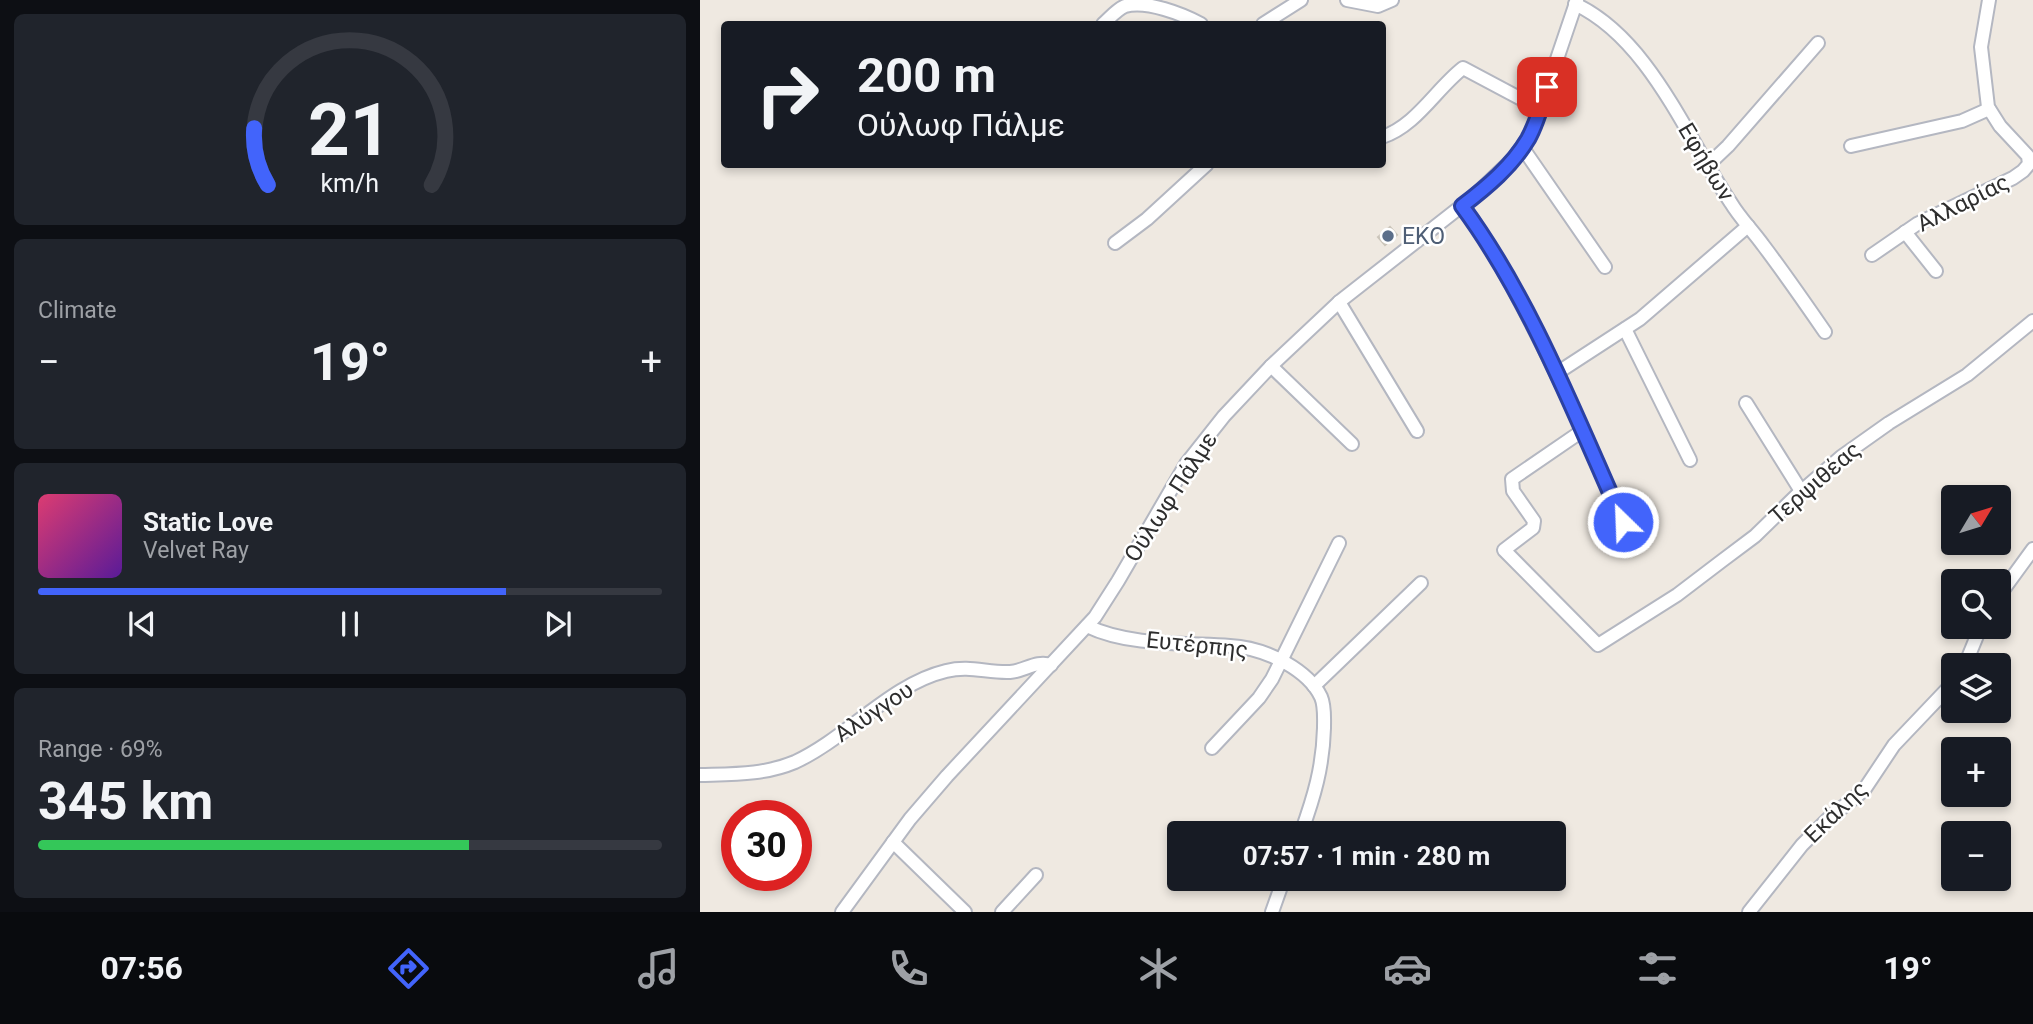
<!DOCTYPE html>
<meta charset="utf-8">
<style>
body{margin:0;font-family:Roboto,sans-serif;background:#20242c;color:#f1f3f6;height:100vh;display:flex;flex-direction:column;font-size:26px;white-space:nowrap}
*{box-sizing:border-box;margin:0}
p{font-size:23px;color:#9ea1a6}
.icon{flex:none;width:38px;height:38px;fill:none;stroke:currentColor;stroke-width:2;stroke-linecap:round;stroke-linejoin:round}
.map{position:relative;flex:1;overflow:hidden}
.side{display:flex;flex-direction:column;gap:14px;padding:14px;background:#0d0f14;width:700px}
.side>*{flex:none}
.top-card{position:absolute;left:21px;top:21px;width:665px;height:147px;border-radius:7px;box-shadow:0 4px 10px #0003;background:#171b24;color:#f1f3f6;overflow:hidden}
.needle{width:46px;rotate:52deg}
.fabs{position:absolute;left:1241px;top:485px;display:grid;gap:14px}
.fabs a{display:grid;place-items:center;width:70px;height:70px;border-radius:7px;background:#171b24;box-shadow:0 4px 10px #0003;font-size:35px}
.speed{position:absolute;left:21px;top:800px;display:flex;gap:14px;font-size:35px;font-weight:700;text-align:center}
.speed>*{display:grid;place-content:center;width:91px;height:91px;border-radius:50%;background:#171b24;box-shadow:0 4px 10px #0003;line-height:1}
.speed .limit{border:10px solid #d22;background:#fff;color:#111}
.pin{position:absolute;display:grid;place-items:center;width:60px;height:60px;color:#fff;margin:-30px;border-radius:14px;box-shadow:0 4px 10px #0006}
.me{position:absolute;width:77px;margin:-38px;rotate:336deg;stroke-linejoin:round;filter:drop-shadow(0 0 5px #0008)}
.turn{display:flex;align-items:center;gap:24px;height:147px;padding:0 21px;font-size:32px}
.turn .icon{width:91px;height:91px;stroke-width:2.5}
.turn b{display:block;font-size:49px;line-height:60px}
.big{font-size:52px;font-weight:700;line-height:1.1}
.side .card{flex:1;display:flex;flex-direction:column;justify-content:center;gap:10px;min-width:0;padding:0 24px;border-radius:10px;background:#20242c}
.side .dial{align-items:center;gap:0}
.dial svg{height:182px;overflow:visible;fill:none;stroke:#363941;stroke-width:7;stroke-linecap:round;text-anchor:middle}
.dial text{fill:#f1f3f6;stroke:none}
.song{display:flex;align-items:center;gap:21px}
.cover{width:84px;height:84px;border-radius:10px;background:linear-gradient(135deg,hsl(340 70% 55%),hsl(270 70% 35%))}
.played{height:7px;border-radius:4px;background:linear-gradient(90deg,#4264fb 75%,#363941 75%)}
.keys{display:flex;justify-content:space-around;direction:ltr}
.heat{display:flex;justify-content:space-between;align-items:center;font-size:38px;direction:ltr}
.charge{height:10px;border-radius:5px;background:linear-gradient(90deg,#34c759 69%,#363941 0)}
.trip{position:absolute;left:467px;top:821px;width:399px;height:70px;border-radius:7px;background:#171b24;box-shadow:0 4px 10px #0003;font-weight:700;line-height:70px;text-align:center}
.dock{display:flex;height:112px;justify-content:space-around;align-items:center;background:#090b0e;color:#9ea1a6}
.dock .icon{width:49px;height:49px}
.dock .active{color:#4264fb}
.dock b{font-size:32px;color:#f1f3f6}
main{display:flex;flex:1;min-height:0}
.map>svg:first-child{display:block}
</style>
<main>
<section class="side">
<div class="card dial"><svg viewBox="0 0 100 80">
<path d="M14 69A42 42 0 1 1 86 69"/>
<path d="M14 69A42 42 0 0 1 8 44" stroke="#4264fb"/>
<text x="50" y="56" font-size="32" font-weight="700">21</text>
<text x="50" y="72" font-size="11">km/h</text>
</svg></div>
<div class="card"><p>Climate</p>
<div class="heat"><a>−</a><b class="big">19°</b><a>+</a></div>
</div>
<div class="card">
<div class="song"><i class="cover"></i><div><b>Static Love</b><p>Velvet Ray</p></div></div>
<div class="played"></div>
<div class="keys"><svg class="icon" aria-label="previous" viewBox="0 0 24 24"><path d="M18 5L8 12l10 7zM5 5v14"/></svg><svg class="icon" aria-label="pause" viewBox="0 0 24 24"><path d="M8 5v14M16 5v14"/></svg><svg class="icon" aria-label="next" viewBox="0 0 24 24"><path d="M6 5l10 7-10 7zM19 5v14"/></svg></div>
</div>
<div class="card"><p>Range · 69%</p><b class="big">345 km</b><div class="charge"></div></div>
</section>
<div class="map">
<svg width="1333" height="912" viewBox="0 0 1333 912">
<rect width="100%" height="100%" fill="#efe9e1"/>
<path fill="#cbc7bf" stroke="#cbc5ba" stroke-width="2" d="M 690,227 L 697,235 L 685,245 L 678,237 Z"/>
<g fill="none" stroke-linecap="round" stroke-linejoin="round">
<defs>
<g id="minor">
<path d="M 647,0 L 678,6 L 692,0"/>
<path d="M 875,4 C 950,39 987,139 1031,203 C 1040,218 1053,231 1063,245 C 1085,274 1105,303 1125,332"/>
<path d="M 403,24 C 410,18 416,10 425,6 C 447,0 482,14 501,24"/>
<path d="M 563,24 L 601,0"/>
<path d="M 682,137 C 716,126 736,89 763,68 L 840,109"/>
<path d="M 1151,146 L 1262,121 L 1289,109"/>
<path d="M 822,147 L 905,267"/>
<path d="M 1008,165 L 1028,146 L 1118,43"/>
<path d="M 763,206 C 787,239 806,275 825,311 C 865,387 898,466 933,544"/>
<path d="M 1205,232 L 1236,271"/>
<path d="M 415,243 L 447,219 L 507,164"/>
<path d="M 1172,255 L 1217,224 L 1313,178 L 1323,171 L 1329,164 L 1328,156 L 1300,126 L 1288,107 L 1281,47 L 1289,0"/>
<path d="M 639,302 L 717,431"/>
<path d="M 925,329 L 990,460"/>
<path d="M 571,366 L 652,444"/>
<path d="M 857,373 L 940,319 L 1048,226"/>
<path d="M 1046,403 L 1101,491"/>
<path d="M 882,431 L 812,479 L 813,491 L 834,521 L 833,528 L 804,550 L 898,645 L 977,595 L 1023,560 L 1055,536 L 1097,495 L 1141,457 L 1189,423 L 1267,375 L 1333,321"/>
<path d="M 1298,597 L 1333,549"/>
<path d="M 387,626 C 428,646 486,643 530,646 C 550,647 570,654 586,663 C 600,671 614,682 621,697 C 625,706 624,718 624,728 C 623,767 614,797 601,833"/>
<path d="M 1265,665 L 1281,626"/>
<path d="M 614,686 L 721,583"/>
<path d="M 512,748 L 559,698 L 572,679 L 639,543"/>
<path d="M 0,775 C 33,774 64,775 95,762 C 147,738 191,684 246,671 C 270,665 287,673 310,672 C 325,671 336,660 351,665"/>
<path d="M 193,842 L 265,912"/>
<path d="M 142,912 L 210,819 L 247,776 L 395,617 L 418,581 L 486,464 L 524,416 L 571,366 L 639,302 L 773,197 L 814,158 L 828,138 L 837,118 L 877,0"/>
<path d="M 302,912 L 336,875"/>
<path d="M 572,912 L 584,878"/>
<path d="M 1049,912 L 1102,845 L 1128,819 L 1164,790 L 1194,745 L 1253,683"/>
</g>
</defs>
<use href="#minor" stroke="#b4b7c1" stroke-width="16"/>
<use href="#minor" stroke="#fff" stroke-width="12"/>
</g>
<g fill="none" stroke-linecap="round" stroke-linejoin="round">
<defs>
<path id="route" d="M 847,87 C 842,104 837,123 828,139 C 812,166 787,187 762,206 C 830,298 876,417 923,522"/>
</defs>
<use href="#route" stroke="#2b41a3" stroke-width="18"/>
<use href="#route" stroke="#4264fb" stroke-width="12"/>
</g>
<circle fill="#5c6f8a" stroke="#fff" stroke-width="2.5" cx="688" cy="236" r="7"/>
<g text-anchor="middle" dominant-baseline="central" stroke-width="5" stroke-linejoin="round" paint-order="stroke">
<g font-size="23" fill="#2e2e2e" stroke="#fff">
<text transform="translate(1006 162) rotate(59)">Εφήβων</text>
<text transform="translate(1263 203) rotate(-27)">Αλλαρίας</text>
<text transform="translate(1115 483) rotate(-41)">Τερψιθέας</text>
<text transform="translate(471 497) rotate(-57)">Ούλωφ Πάλμε</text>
<text transform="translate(497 645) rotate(6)">Ευτέρπης</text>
<text transform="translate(174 712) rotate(-34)">Αλύγγου</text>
<text transform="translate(1136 812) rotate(-44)">Εκάλης</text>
</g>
<g font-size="23" fill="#4e5e75" stroke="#fff" text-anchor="start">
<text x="702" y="236">EKO</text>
</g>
</g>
</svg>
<div class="fabs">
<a><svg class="needle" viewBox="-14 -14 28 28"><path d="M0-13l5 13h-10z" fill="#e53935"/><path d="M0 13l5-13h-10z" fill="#9ea1a6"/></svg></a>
<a><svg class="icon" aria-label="search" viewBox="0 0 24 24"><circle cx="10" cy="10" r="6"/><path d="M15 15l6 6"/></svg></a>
<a><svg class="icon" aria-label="layers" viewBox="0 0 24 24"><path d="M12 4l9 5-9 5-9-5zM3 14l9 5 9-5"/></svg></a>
<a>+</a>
<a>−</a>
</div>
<div class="speed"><div class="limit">30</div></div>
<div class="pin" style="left:847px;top:87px;background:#d93025"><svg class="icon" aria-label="arrive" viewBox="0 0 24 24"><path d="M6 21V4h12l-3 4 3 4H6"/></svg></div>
<svg class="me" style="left:923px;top:522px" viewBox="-20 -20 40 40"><circle r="17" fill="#4264fb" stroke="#fff" stroke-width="3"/><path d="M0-11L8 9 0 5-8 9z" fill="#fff"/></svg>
<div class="trip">07:57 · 1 min · 280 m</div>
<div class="top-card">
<div class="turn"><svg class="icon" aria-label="right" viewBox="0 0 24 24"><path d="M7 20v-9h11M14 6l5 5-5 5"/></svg><div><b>200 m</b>Ούλωφ Πάλμε</div></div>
</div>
</div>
</main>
<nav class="dock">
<b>07:56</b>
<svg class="icon active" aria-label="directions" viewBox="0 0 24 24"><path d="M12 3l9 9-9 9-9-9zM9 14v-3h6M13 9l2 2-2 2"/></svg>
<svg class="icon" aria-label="music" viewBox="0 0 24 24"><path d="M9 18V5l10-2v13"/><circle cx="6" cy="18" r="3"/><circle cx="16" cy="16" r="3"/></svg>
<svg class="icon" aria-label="phone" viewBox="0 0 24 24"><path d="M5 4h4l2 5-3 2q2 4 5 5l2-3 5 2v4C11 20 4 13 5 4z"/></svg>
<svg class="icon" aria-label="climate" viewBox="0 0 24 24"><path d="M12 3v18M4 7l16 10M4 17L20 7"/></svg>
<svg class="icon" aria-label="car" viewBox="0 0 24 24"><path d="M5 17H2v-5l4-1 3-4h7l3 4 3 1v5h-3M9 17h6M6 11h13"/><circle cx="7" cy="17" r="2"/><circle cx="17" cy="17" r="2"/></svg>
<svg class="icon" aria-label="filters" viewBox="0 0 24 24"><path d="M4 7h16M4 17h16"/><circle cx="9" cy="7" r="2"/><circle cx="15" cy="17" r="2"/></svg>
<b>19°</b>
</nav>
